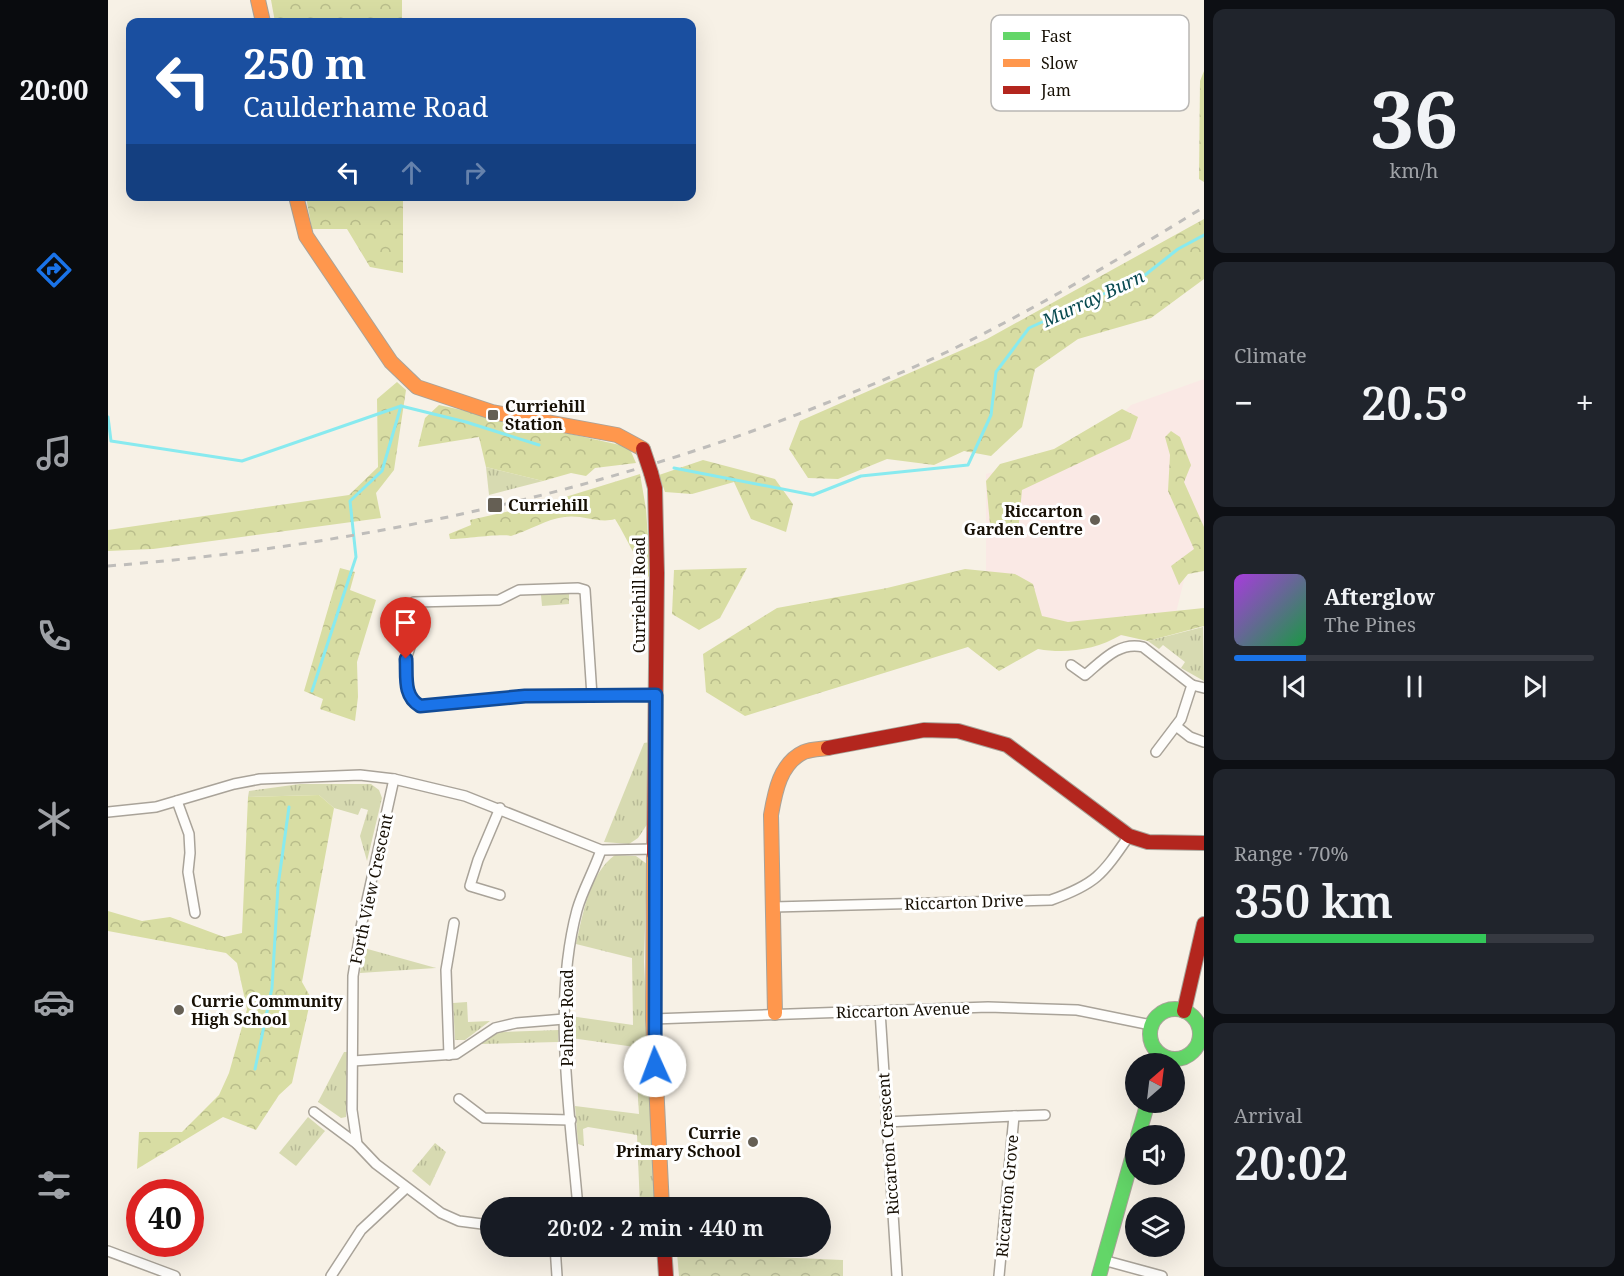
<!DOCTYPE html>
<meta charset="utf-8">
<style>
body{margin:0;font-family:"Noto Serif",serif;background:#20242c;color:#f1f3f6;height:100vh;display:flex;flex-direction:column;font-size:22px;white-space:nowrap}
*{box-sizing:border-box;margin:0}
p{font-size:20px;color:#9ea1a6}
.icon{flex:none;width:33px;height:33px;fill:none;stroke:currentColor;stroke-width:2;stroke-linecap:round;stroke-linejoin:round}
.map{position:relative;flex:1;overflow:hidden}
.drawer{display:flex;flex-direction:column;gap:9px;padding:9px;background:#0d0f14;width:420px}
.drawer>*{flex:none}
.top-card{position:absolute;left:18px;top:18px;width:570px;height:183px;border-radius:12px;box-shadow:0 6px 24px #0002;background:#1a4fa0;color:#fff;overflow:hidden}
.needle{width:39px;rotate:28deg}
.buttons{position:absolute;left:1017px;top:1053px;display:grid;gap:12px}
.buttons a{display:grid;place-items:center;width:60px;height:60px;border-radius:50%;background:#171b24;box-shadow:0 6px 24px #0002;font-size:30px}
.speed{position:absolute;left:18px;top:1179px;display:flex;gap:12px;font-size:30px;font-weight:700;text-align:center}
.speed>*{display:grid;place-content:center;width:78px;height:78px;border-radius:50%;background:#171b24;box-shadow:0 6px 24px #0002;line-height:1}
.speed .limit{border:9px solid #d22;background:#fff;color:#111}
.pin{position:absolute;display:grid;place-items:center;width:51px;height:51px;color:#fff;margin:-62px -26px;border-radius:50% 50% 50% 0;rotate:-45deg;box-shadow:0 0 6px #0007}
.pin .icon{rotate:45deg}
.me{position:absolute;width:66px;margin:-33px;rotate:358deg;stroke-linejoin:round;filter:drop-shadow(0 0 4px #0008)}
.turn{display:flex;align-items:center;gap:21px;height:126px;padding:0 18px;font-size:27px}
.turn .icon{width:78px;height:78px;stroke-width:2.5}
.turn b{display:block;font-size:42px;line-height:51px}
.lanes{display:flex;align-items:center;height:57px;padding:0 18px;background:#0003;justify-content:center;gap:30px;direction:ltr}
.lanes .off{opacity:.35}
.big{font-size:45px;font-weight:600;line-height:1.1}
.drawer .card{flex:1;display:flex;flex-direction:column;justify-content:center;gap:9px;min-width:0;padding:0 21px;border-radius:12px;background:#20242c}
.drawer .dial{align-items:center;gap:0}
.dial b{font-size:78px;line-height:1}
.song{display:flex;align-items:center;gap:18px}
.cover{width:72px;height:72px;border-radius:9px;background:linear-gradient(135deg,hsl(280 70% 55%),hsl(140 70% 35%))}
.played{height:6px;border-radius:3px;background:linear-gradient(90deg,#1a73e8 20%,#363941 20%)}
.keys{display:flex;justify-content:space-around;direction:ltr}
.heat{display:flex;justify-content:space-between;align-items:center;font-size:33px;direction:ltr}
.charge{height:9px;border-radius:4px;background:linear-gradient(90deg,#34c759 70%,#363941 0)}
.trip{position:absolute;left:372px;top:1197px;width:351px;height:60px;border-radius:30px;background:#171b24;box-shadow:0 6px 24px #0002;font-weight:600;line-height:60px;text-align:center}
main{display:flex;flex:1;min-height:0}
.tabs{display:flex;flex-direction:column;width:108px;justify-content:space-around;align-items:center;background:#090b0e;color:#9ea1a6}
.tabs .icon{width:42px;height:42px}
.tabs .on{color:#1a73e8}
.tabs b{font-size:27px;color:#f1f3f6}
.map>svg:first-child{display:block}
</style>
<main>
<nav class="tabs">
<b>20:00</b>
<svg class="icon on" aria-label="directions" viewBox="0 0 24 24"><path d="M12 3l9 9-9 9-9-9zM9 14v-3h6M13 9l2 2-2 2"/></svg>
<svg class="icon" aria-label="music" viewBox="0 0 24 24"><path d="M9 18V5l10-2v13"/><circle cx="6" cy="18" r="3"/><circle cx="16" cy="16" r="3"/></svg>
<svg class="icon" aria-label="phone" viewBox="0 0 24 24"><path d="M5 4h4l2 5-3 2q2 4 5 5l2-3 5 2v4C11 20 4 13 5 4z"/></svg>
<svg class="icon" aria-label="climate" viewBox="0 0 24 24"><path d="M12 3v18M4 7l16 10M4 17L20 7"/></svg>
<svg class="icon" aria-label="car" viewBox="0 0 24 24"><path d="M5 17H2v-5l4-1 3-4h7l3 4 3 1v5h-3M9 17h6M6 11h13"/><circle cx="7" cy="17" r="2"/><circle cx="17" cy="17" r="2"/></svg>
<svg class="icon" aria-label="filters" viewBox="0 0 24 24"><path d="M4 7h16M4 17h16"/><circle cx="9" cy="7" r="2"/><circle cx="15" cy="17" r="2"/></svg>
</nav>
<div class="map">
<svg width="1096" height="1276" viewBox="0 0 1096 1276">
<defs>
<pattern id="grass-tufts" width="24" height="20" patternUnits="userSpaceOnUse" patternTransform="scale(1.5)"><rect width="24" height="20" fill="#d7dab1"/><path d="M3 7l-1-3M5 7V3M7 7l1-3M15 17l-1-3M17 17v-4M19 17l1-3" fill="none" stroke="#b8ba97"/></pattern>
<pattern id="forest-crowns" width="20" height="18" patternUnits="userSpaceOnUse" patternTransform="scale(1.5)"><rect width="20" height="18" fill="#d8dda3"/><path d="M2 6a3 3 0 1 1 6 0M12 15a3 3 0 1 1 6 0" fill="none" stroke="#b9bd8b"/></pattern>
<pattern id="park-crowns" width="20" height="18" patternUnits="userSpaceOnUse" patternTransform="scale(1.5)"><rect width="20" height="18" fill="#d7dab1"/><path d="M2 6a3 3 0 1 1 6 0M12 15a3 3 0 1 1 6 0" fill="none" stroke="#b8ba97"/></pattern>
</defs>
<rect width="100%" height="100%" fill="#f7f1e6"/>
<path fill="#fae9e5" d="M 1096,379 L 1096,565 L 1079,568 L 1066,621 L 977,646 L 878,619 L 878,474 L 986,443 L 1023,405 Z"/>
<g fill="url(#grass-tufts)">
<path d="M 378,467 L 435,481 L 381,495 Z"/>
<path d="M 1095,627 L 1096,681 L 1073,668 L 1077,662 L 1055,645 L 1051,649 L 1040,641 Z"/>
<path d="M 542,742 L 540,823 L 530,838 L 521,844 L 496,842 L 536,743 Z"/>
<path d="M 192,784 L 263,784 L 271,790 L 274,798 L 259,861 L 252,836 L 260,810 L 253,808 L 250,815 L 226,808 L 211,795 L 140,797 L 141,791 Z"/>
<path d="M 507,855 L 528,856 L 539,864 L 536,962 L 548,1197 C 543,1203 540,1207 532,1207 L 529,1135 L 480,1127 L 475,1129 L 476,1146 L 470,1144 L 467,1106 L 531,1114 L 527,1047 L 463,1038 L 462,1016 L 525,1025 L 524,958 L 468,944 C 475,914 481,874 507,855 Z"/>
<path d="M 256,948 L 328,968 L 252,973 Z"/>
<path d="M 359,1002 L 360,1022 L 382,1021 L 357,1040 L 347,1040 L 345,1003 Z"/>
<path d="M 451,1030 L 450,1042 L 372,1044 L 391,1032 Z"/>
<path d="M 236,1052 L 239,1052 L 238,1117 L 233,1118 L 210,1102 Z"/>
<path d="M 200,1117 L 217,1131 L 188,1166 L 171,1153 Z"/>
<path d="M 327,1143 L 338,1152 L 322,1186 L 304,1171 Z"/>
</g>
<g fill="url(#forest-crowns)">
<path d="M 163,0 L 294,0 L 294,22 L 167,22 Z"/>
<path d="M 1096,71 L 1096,182 L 1091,179 L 1092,81 Z"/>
<path d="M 198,197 L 295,197 L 295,273 L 262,267 L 239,229 L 204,229 Z"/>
<path d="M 1096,219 L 1096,279 L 1043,318 L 970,339 L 927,369 L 914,427 L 883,456 L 856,451 L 826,465 L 779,459 L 730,479 L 700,478 L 681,449 L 692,421 L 879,339 Z"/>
<path d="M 289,382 L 298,390 L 286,470 L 268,493 L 273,518 L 45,549 L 0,551 L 0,530 L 241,495 L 270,467 L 269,399 Z"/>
<path d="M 331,405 L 521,447 L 528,463 L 487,468 L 478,476 L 463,473 L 435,481 L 378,467 L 371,437 L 310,447 L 317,418 Z"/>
<path d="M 1014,409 L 1030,417 L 1022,439 L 914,490 L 910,533 L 883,535 L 878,481 L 892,464 L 946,449 Z"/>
<path d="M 1063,431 L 1072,437 L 1083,465 L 1076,482 L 1096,527 L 1096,571 L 1080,574 L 1071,585 L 1063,566 L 1086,549 L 1060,491 L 1062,455 L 1057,437 Z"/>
<path d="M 595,460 L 667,479 L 685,504 L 678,532 L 643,519 L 626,482 L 584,494 L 557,492 L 551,475 Z"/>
<path d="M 532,474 L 538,509 L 543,580 C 528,561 520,540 507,519 C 491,524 474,514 456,517 C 439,519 420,531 403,536 C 395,533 354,539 342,539 L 341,534 L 363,525 L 362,520 L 438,503 Z"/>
<path d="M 232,568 L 247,572 L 242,590 L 268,600 L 249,662 L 250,697 L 247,721 L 212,709 L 215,699 L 196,691 Z"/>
<path d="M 639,568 L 612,618 L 591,630 L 564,614 L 566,570 Z"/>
<path d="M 857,569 L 907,574 L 925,584 L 934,616 L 960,622 L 1096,608 L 1096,626 L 1040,641 L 1013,635 C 987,650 958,654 930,649 L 891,671 L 860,647 L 637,716 L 598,692 L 595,654 L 669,608 L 779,588 Z"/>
<path d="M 211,795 L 226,808 L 194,982 L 203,998 L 184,1083 L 171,1095 L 148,1130 L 115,1117 L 29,1169 L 31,1132 L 74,1132 L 111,1095 L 121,1073 L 139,1009 L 129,963 L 118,953 L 0,931 L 0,911 L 34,921 L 62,917 L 116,937 L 134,933 L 140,797 Z"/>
</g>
<g fill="url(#park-crowns)">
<path d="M 461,592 L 461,604 L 434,606 L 433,595 Z"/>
<path d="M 569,1253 L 735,1260 L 735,1276 L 571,1276 Z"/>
</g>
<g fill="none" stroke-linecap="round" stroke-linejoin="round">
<g stroke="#88eaef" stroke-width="3">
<path d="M 0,417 L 3,441 L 134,461 L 293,406 L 358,422 L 431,445"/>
<path d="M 566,468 L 705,495 L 753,476 L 860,465 L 883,415 L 888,372 L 921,328 L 1037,275 L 1070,249 L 1096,235"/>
<path d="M 204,691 L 248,557 L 242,501 L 274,471 L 293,406"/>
<path d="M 147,1069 L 164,988 L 170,886 L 181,807"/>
</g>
<defs>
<g id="street">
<path d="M 963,665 L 977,675 C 994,661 1011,641 1035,647 L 1084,685 L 1073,719 L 1048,752"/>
<path d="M 1084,685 L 1096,688"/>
<path d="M 484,696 L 477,590 L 470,588 L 411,590 L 391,600 L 306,602 L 304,641 L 298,659 L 300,693 L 304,701 L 312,706 L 417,696 L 548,695"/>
<path d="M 1068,726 L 1082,737 L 1096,742"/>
<path d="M 286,779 L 253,927 L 245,976 L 244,1110 L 249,1144 L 268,1164 L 333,1213 L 351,1221 L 382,1225"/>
<path d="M 69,801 L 81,834 L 82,853 L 80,872 L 87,913"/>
<path d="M 392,808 L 370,860 L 362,886 L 392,895"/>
<path d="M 0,812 L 48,807 L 126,784 L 152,779 L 252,775 L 286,779 L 357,796 L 493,850 L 547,849"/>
<path d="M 665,907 L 943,900 C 988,884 994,875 1021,836"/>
<path d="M 772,1011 L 789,1276"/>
<path d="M 545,1019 L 880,1007 L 969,1010 L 1043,1025"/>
<path d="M 1090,1042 L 1096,1043"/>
<path d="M 341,1055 L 338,970 L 346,923"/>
<path d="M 245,1061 L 348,1054 L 387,1028 L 408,1023 L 456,1019"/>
<path d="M 351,1099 L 376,1118 L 463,1120"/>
<path d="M 206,1112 L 249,1144"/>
<path d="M 906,1116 L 937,1115"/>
<path d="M 778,1122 L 906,1116 L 891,1276"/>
<path d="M 470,1208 C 462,1112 444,1004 469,910 C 475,889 486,871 493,850"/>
<path d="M 447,1246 L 449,1276"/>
<path d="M 0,1251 L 67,1276"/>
<path d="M 995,1260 L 1054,1276"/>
<path d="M 223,1276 L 253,1230 L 298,1188"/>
</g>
<g id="fast">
<circle cx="1067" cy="1034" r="25"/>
<path d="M 1030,1136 L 1040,1102"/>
<path d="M 991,1276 L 1028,1144"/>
</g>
<g id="slow">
<path d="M 150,0 L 155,22"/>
<path d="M 188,196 L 198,236 L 283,362 L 309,387 L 384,412 L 509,435 L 535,449"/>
<path d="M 546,854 L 545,1019 L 554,1208"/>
<path d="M 667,1013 L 663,815 C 667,792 672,763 696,752 C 703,749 713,749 720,748"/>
</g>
<g id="jam">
<path d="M 543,473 L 547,488 L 549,573 L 546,854"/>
<path d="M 720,748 L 816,730 L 850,731 L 899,745 L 1021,836 L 1040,842 L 1096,843"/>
<path d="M 1076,1011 L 1096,924"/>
<path d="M 556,1246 L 558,1276"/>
</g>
</defs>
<use href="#street" stroke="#a9a399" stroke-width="12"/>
<use href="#fast" stroke="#a9a399" stroke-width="16"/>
<use href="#slow" stroke="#a9a399" stroke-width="16"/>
<use href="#jam" stroke="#a9a399" stroke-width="16"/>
<use href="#street" stroke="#fefdfb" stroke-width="9"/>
<use href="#fast" stroke="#63d668" stroke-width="14"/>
<use href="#slow" stroke="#ff974d" stroke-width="14"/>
<use href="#jam" stroke="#b3261e" stroke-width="14"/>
<path stroke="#bfbdba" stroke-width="3" stroke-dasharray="8 8" stroke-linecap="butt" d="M 0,566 C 240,547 476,497 701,410 C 748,391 795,373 841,351 C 929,308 1013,258 1096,207"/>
<defs>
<path id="jam-bridge" d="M 535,449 L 543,473"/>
</defs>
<use href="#jam-bridge" stroke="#a9a399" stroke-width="16" stroke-linecap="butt"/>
<use href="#jam-bridge" stroke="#b3261e" stroke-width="14"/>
</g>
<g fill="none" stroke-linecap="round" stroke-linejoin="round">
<defs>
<path id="route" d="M 298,659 C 299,677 295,696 312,706 L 417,696 L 548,695 L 547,1066"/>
</defs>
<use href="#route" stroke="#114b97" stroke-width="15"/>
<use href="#route" stroke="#1a73e8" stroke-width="10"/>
</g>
<g fill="#655f54" stroke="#fff" stroke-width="2">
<rect x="379" y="409" width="12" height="12" rx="3"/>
<rect x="379" y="497" width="16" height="16" rx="3"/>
<circle cx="987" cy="520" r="6"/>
<circle cx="71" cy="1010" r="6"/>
<circle cx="645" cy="1142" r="6"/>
</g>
<g text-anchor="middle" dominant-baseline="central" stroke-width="6" stroke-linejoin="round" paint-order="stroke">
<g font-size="16" font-weight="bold" fill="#171005" stroke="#fff" text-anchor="start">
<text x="397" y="406">Curriehill<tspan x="397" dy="18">Station</tspan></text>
<text x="400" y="505">Curriehill</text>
<text x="975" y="511" text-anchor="end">Riccarton<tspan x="975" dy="18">Garden Centre</tspan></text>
<text x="83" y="1001">Currie Community<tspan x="83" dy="18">High School</tspan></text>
<text x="633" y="1133" text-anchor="end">Currie<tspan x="633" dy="18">Primary School</tspan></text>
</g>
<g font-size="16" fill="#171005" stroke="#fff">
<text transform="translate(531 595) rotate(-90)">Curriehill Road</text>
<text transform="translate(263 889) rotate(-78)">Forth View Crescent</text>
<text transform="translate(856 902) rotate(-2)">Riccarton Drive</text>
<text transform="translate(795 1010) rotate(-2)">Riccarton Avenue</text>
<text transform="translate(459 1018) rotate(-90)">Palmer Road</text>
<text transform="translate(780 1144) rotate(-94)">Riccarton Crescent</text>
<text transform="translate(899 1196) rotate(-85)">Riccarton Grove</text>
</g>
<g font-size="18" font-style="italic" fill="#084a50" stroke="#fff">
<text transform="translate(985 298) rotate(-25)">Murray Burn</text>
</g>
</g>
<rect x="883" y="15" width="198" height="96" rx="9" fill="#fff" stroke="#b9b7b4" stroke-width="1.5"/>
<rect x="895" y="32" width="27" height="8" fill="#63d668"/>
<rect x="895" y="59" width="27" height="8" fill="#ff974d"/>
<rect x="895" y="86" width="27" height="8" fill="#b3261e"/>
<g font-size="16" fill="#171005">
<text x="933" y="42">Fast</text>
<text x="933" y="69">Slow</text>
<text x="933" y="96">Jam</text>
</g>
</svg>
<div class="buttons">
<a><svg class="needle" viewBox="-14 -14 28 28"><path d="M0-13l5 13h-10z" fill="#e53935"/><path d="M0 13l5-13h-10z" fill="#9ea1a6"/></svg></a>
<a><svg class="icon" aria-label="sound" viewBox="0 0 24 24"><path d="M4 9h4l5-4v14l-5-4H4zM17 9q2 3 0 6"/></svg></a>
<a><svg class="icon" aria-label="layers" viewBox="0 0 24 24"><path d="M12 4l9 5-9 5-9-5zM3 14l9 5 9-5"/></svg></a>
</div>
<div class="speed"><div class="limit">40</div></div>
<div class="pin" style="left:298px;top:659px;background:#d93025"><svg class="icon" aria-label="arrive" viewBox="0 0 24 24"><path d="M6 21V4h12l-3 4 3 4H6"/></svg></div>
<svg class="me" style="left:547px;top:1066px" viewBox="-20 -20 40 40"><circle r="19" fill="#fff"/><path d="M0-13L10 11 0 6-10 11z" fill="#1a73e8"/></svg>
<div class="trip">20:02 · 2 min · 440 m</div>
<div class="top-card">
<div class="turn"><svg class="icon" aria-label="left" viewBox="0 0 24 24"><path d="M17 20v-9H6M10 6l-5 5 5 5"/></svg><div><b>250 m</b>Caulderhame Road</div></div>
<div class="lanes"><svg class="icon" aria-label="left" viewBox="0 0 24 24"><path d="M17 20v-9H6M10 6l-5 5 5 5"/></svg><svg class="icon off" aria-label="ahead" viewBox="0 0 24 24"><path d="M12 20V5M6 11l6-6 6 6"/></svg><svg class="icon off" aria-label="right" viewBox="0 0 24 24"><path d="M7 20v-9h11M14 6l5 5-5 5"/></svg></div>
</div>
</div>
<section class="drawer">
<div class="card dial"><b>36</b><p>km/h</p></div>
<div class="card"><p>Climate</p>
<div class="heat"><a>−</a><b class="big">20.5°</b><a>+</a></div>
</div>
<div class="card">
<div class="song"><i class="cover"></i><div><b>Afterglow</b><p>The Pines</p></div></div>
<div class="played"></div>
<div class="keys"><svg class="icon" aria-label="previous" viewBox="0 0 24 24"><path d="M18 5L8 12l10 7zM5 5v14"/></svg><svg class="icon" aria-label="pause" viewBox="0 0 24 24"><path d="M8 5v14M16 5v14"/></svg><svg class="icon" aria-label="next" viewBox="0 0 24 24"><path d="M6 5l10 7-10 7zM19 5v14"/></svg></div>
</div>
<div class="card"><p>Range · 70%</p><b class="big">350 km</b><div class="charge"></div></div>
<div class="card"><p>Arrival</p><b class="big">20:02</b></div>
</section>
</main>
